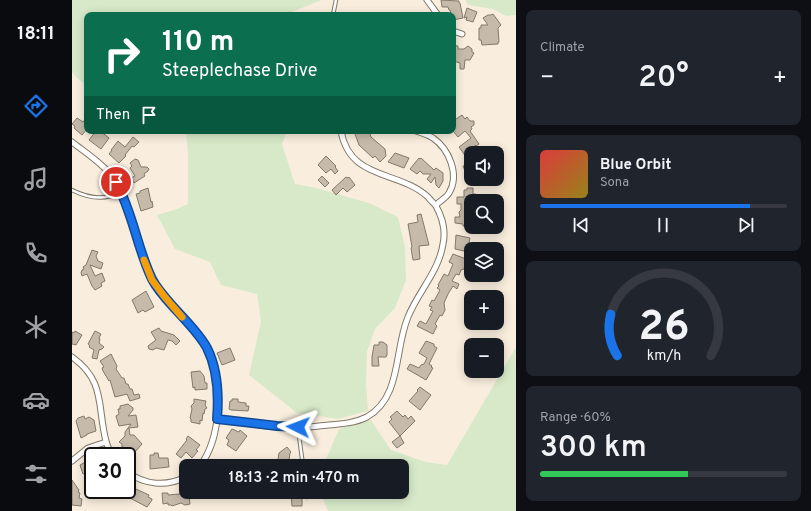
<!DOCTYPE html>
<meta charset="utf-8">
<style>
body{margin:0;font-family:Overpass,sans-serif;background:#20242c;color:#f1f3f6;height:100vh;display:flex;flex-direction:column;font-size:15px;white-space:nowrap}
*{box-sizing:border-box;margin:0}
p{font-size:13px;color:#9ea1a6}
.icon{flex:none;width:22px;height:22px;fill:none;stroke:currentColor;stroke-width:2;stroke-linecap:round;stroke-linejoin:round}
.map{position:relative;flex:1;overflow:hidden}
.side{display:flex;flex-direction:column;gap:10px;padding:10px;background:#0d0f14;width:295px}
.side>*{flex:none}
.hud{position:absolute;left:12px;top:12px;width:372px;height:122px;border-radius:8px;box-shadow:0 2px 10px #0003;background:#0b6e4f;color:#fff;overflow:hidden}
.tools{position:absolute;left:392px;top:146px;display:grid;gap:8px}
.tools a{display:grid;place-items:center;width:40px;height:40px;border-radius:8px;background:#171b24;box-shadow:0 2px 10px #0003;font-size:20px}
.speed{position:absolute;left:12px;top:447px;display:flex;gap:8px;font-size:20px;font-weight:700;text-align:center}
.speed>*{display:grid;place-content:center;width:52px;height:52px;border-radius:50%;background:#171b24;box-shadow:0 2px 10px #0003;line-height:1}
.speed .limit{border:2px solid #111;border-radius:6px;background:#fff;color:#111}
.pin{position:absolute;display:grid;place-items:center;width:34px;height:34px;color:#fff;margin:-17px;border:2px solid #fff;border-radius:50%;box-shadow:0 1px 4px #0007}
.me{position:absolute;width:44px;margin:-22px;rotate:273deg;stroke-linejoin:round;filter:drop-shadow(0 0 3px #0008)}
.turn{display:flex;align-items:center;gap:14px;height:84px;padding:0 12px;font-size:18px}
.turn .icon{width:52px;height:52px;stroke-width:2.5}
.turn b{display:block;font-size:28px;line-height:34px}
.then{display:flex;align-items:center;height:38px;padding:0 12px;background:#0003;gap:8px;font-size:15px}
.big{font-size:30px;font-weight:600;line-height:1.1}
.side .widget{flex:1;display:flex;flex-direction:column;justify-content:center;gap:6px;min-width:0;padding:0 14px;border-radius:8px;background:#20242c}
.side .dial{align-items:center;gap:0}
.dial svg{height:104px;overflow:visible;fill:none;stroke:#363941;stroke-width:7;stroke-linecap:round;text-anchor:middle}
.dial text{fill:#f1f3f6;stroke:none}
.song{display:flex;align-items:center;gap:12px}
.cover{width:48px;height:48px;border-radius:6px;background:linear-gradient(135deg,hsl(0 70% 55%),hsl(50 70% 35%))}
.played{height:4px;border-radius:2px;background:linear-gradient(90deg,#1a73e8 85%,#363941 85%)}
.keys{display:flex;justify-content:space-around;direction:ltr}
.heat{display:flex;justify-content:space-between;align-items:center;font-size:22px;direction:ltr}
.charge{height:6px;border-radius:3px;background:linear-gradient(90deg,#34c759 60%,#363941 0)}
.trip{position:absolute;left:107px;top:459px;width:230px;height:40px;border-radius:8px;background:#171b24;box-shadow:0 2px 10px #0003;font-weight:600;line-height:40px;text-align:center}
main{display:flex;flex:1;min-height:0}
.tab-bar{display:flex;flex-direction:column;width:72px;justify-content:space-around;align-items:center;background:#090b0e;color:#9ea1a6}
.tab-bar .icon{width:28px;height:28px}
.tab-bar .current{color:#1a73e8}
.tab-bar b{font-size:18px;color:#f1f3f6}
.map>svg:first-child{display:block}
</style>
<main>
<nav class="tab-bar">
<b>18:11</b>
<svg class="icon current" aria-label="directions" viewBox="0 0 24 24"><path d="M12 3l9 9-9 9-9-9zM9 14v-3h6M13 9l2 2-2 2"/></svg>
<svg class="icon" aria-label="music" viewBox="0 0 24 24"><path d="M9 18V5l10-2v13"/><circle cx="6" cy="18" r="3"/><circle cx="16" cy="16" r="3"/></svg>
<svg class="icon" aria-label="phone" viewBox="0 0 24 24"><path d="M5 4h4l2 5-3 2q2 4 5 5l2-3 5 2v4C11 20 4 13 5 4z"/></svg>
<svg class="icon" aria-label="climate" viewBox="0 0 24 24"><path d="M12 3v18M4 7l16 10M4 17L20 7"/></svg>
<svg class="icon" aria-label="car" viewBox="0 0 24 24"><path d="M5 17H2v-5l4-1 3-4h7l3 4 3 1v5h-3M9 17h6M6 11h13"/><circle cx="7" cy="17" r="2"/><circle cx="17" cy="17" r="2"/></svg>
<svg class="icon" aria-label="filters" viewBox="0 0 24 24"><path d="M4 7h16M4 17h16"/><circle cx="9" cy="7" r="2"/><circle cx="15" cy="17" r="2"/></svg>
</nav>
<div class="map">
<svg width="444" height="511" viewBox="0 0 444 511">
<rect width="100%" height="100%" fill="#f9eede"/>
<g fill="#d8e9c9">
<path d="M 0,0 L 250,0 L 217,13 L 217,15 L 15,15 L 15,86 L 4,77 L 0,72 Z"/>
<path d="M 393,0 L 444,0 L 444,15 L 434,16 L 421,9 L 396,5 Z"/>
<path d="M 114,131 L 215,131 L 210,144 L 223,184 L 244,188 L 297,203 L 326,217 L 333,247 L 334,280 L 323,308 L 303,329 L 295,352 L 294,384 L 296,411 L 266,419 L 225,413 L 177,375 L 189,321 L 185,294 L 149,285 L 138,262 L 103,249 L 85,215 L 105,209 L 116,204 L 116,156 Z"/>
<path d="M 444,347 L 444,511 L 256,511 L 248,492 L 330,492 L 330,466 L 251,466 L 267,429 L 299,420 L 319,450 L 354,462 L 375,465 Z"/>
</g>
<g fill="#c6bbab" stroke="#83796a">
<path d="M 369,0 L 387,1 L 387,3 L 388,3 L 391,18 L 381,20 L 381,15 L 379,15 L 378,10 L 377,10 L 376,7 L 370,7 Z"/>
<path d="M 395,8 L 405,12 L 401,22 L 394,20 L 395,17 L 392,18 Z"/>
<path d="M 421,14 L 429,25 L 426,28 L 427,42 L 426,42 L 426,44 L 410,45 L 409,40 L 407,40 L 407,28 L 409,28 L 409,25 L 416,25 L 411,18 L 416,15 L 419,15 Z"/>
<path d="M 381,45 L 386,46 L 386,49 L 392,49 L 396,46 L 400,49 L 400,52 L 402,53 L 398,60 L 393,60 L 392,69 L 388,69 L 388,63 L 381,61 Z"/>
<path d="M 390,115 L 393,119 L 395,117 L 398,121 L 402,121 L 402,125 L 399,127 L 400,129 L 398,131 L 407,144 L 404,146 L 403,145 L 408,153 L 399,153 L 399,178 L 396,179 L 391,166 L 399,164 L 387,147 L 399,138 L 393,131 L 386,137 L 381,131 L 381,121 Z"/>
<path d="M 15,117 L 15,129 L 10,135 L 2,128 L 3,126 L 0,124 L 5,118 L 11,122 Z"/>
<path d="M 24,131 L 28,131 L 37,138 L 29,149 L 17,140 Z"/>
<path d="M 282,131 L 297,131 L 299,137 L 313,149 L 314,156 L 308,162 L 303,156 L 301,158 L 287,145 Z"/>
<path d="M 61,137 L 67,142 L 62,147 L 60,146 L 53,155 L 54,156 L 47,163 L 37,154 L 40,150 L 39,150 L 46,141 L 53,147 Z"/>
<path d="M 323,153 L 337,158 L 332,168 L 316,162 Z"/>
<path d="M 254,156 L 264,166 L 263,167 L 266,171 L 263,174 L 259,169 L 254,173 L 246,165 Z"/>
<path d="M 347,158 L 348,159 L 349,158 L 362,170 L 364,168 L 371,173 L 371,181 L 367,188 L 364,185 L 363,177 L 359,183 L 355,179 L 359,174 L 351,174 L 348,171 L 345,174 L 338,169 Z"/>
<path d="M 63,159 L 66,160 L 69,167 L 75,167 L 77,169 L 76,171 L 72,174 L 73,176 L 62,183 L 59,178 L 63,176 L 58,168 L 60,166 L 58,163 Z"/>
<path d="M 250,176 L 257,183 L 253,187 L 246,180 Z"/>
<path d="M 274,177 L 276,178 L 277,177 L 283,185 L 275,192 L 271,188 L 264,195 L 260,190 Z"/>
<path d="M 76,188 L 79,202 L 80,201 L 81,207 L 69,211 L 64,194 L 68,193 L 68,191 Z"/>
<path d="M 395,188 L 401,188 L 401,194 L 404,194 L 404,201 L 399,201 L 399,204 L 398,204 L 399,226 L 391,226 L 391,224 L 383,223 L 383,217 L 388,217 L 387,212 L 389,210 L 389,204 L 385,204 L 385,197 L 392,197 L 392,190 L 395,190 Z"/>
<path d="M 349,214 L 357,245 L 347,246 L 348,259 L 342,260 L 341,260 L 339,248 L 340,247 L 336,224 L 346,222 L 345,215 Z"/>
<path d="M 384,235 L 398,238 L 396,248 L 393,247 L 392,251 L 383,249 Z"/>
<path d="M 20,250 L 26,252 L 24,256 L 26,261 L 31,263 L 29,269 L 18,265 L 23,276 L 30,273 L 33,281 L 29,283 L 30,286 L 23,290 L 20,286 L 15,274 L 10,276 L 9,273 L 10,270 L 12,269 L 11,267 L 14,265 Z"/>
<path d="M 381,254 L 394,259 L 392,269 L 389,270 L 387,275 L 384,274 L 380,281 L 387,284 L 385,289 L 381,286 L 376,294 L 372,303 L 373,310 L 370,316 L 368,315 L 363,324 L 365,326 L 361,334 L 345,326 L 348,321 L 354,324 L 361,311 L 358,310 L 360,307 L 357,306 L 360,300 L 362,301 L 368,290 L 365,288 L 367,286 L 366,285 L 372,274 L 376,276 L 381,264 L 377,262 Z"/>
<path d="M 74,291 L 82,307 L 73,312 L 71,310 L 66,313 L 60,300 Z"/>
<path d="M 87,328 L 89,331 L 102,335 L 108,341 L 104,345 L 100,341 L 96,340 L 92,350 L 84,348 L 81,350 L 77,349 L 76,346 L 84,340 L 79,332 Z"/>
<path d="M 3,331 L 10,335 L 4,345 L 0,344 L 0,332 L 2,333 Z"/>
<path d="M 23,331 L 29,334 L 27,338 L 28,339 L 27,343 L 32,347 L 30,349 L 27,350 L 25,359 L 20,358 L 22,350 L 17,347 L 18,346 L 16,344 Z"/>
<path d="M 354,341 L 362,344 L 362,346 L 365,348 L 357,364 L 360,366 L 359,367 L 361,368 L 354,380 L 335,369 L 338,364 L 347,368 L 349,365 L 352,364 L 355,358 L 347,353 Z"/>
<path d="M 307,342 L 311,342 L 315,345 L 315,355 L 314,357 L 306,357 L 307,366 L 300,366 L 300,357 L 302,345 L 307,345 Z"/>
<path d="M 158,348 L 163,360 L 150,365 L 145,353 Z"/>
<path d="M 39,354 L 45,366 L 44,369 L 50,378 L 52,378 L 54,384 L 56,384 L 58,389 L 60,389 L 62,395 L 67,394 L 68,398 L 58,401 L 55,394 L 43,397 L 38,380 L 37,381 L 31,371 L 30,368 L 32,367 L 28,361 Z"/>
<path d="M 128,371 L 132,376 L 133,383 L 135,383 L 135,389 L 123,390 L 123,387 L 121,388 L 119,372 Z"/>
<path d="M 348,387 L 359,395 L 348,410 L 337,401 L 346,391 L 345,390 Z"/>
<path d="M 122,399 L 134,401 L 133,405 L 135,408 L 133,409 L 132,414 L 131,413 L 130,421 L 128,420 L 128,424 L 119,422 L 119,419 L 118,418 L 120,409 L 119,406 L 122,403 Z"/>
<path d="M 160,399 L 166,399 L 166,402 L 174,403 L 174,406 L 177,406 L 176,411 L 159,410 L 157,409 L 158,401 L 160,401 Z"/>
<path d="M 56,404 L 61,408 L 61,410 L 56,416 L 64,415 L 66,427 L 57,428 L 58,435 L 62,435 L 70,444 L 62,453 L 63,455 L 58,457 L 53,448 L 50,447 L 50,444 L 47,442 L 53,436 L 53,432 L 59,424 L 47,426 L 44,416 L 47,414 L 46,409 L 48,409 L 48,406 Z"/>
<path d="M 325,411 L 331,417 L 333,415 L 336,419 L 339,416 L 343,421 L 328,436 L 317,422 L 320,419 L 318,417 Z"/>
<path d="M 12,416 L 13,419 L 17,417 L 22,420 L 24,431 L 15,434 L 15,435 L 9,438 L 4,421 L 6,418 Z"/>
<path d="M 160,429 L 167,432 L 168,430 L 175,436 L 164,451 L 155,445 L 157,440 L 154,438 Z"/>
<path d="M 116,436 L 128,445 L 124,450 L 126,451 L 120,458 L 114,452 L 109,458 L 104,454 L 115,440 L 114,439 Z"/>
<path d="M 328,436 L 332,443 L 325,448 L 320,442 Z"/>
<path d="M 215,447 L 219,452 L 218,453 L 217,460 L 226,461 L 227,466 L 205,466 L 207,453 Z"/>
<path d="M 82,453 L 86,453 L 87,458 L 96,458 L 97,467 L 78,469 L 78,455 L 82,455 Z"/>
<path d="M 21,458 L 21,470 L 11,474 L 8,465 Z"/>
<path d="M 0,480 L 7,490 L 6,492 L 8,493 L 7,498 L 10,499 L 9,506 L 0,505 Z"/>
<path d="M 55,485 L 77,495 L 76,497 L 80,499 L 80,500 L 75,507 L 58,498 L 60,495 L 55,492 Z"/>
<path d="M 32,490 L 48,490 L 45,497 L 42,495 L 39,496 L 38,493 Z"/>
<path d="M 112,491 L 114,496 L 117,495 L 118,504 L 113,505 L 109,503 L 100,506 L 99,505 L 96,505 L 96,503 L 91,504 L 90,493 L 96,493 L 96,495 L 107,494 Z"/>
<path d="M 219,492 L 227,492 L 228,498 L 230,498 L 230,506 L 220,506 Z"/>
</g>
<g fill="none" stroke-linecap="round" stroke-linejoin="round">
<defs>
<g id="lane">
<path d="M 261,15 L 264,0"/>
<path d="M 0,190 C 16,198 33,201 49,192"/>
<path d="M 226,428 L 231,466"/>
<path d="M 234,492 L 235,497"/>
</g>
<g id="street">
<path d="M 355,0 L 366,15"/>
<path d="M 381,31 L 390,34"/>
<path d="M 344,131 C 350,133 356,135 361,138 C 377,149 388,175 377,193 C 374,198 368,201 364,205"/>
<path d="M 0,142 C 14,153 35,167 45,182 C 52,193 55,207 59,219 C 65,239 71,260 80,279 C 86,290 96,300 104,310 C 114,322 127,334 135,348 C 145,367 147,391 146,412 C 144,432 140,450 128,466"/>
<path d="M 0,357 C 34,381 25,407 34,441 C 35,446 38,451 40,456"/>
<path d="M 145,419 C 170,422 195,427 220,428 C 232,428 245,426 257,425 C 270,424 283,423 295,417 C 330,397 322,350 336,317 C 346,292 367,271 371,244 C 374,231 370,217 364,206 C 362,203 358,200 356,197 C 327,170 278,181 269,131"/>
<path d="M 0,461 L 16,448 L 34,442"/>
<path d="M 55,472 C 73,485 94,487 114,477"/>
</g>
</defs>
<use href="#lane" stroke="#817768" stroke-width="4.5"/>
<use href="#street" stroke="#817768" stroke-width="7"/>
<use href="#lane" stroke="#fff" stroke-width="2.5"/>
<use href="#street" stroke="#fff" stroke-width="5"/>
</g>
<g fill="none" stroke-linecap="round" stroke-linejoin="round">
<defs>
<path id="route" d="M 44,182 C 61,213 65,248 80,279 C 86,291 97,302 106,312 C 116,323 128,335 135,348 C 146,370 147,395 145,419 L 205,426 L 226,427"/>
</defs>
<use href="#route" stroke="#114b97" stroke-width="10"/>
<use href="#route" stroke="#1a73e8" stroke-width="7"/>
<path stroke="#f59e0b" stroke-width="7" d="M 72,260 L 80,280 L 92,296 L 110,317"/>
</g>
</svg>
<div class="tools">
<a><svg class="icon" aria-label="sound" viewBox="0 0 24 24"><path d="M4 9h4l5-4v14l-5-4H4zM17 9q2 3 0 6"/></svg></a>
<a><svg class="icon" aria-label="search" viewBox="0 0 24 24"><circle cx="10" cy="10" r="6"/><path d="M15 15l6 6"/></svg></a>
<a><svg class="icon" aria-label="layers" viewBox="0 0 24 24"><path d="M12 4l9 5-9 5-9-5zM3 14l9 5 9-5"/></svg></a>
<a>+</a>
<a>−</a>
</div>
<div class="speed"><div class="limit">30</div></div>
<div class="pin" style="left:44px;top:182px;background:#d93025"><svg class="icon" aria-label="arrive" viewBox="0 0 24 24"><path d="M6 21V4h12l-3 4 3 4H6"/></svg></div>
<svg class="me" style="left:226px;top:427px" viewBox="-20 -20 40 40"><path d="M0-17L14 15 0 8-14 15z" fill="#1a73e8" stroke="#fff" stroke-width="4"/></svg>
<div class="trip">18:13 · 2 min · 470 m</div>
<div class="hud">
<div class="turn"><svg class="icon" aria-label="right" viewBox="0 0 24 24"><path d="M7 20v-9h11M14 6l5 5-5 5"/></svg><div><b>110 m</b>Steeplechase Drive</div></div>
<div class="then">Then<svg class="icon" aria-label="arrive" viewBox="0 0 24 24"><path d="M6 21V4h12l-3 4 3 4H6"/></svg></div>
</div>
</div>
<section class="side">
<div class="widget"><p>Climate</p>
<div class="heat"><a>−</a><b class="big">20°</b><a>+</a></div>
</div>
<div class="widget">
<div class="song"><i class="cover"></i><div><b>Blue Orbit</b><p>Sona</p></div></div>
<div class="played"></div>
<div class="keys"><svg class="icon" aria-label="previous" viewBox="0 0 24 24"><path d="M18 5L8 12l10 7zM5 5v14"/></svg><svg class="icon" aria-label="pause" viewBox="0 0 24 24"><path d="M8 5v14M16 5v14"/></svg><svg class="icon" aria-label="next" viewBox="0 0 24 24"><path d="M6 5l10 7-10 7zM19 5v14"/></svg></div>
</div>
<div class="widget dial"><svg viewBox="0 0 100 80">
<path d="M14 69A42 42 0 1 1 86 69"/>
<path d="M14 69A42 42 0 0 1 9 37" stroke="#1a73e8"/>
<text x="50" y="56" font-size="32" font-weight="700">26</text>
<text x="50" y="72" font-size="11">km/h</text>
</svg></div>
<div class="widget"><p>Range · 60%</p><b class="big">300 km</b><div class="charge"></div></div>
</section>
</main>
